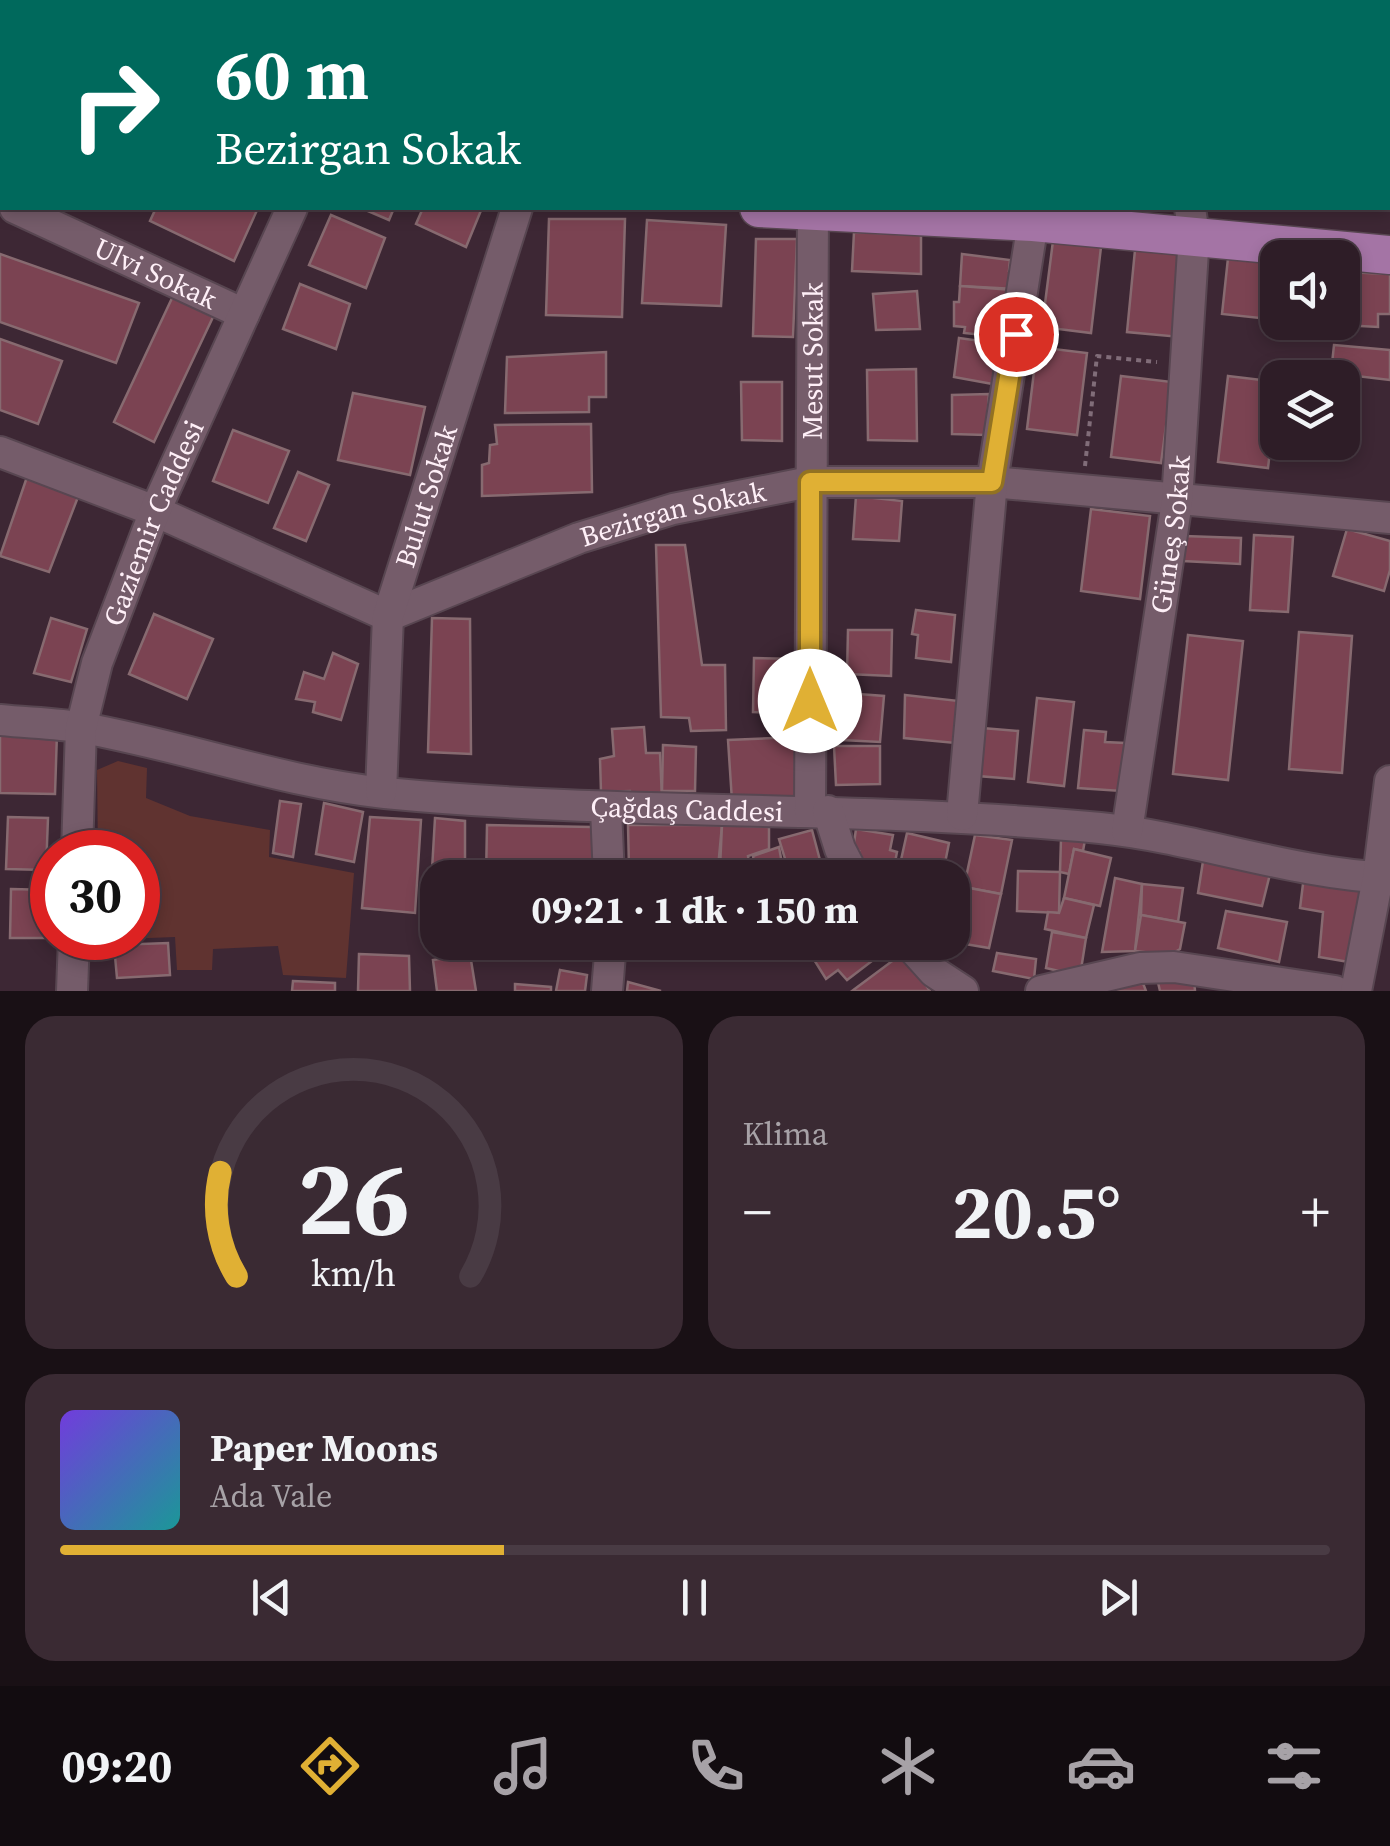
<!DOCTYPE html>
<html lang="tr">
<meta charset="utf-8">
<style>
body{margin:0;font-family:"Source Serif 4",serif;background:#3a2a33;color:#f1f3f6;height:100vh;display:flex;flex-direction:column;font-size:38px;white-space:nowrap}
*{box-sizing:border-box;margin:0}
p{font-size:32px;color:#a7a2a7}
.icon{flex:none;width:55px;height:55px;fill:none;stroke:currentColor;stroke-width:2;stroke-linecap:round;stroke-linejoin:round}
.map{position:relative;height:991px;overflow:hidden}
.details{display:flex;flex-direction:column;gap:25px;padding:25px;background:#191015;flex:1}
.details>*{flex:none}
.guide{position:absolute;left:0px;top:0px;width:1390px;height:210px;box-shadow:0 5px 15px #0003,0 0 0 2px #493b44;background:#00695c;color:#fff;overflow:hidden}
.controls{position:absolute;left:1260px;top:240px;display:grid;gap:20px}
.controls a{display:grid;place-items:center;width:100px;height:100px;border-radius:20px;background:#2e1d27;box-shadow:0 5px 15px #0003,0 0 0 2px #493b44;font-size:50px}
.speed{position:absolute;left:30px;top:830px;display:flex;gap:20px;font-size:50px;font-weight:700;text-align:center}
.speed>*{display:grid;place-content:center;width:130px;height:130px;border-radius:50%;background:#2e1d27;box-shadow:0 5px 15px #0003,0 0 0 2px #493b44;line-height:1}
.speed .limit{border:15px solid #d22;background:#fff;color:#111}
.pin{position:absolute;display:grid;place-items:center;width:85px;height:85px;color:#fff;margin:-42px;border:5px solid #fff;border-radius:50%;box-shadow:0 2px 10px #0007}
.me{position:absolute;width:110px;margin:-55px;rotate:0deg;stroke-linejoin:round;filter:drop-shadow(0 0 8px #0008)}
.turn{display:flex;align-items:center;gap:35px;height:210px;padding:0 50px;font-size:45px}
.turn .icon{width:130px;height:130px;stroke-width:2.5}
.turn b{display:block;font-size:70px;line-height:85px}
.big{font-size:75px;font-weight:700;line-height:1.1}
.details .widget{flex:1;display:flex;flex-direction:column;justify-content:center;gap:15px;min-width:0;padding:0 35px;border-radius:30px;background:#3a2a33}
.details .dial{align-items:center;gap:0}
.dial svg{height:260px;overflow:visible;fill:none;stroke:#493b44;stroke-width:7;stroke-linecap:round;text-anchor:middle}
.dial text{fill:#f1f3f6;stroke:none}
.song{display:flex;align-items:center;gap:30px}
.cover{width:120px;height:120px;border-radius:15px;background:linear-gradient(135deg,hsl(260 70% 55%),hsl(180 70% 35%))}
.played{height:10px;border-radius:5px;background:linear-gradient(90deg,#e0b034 35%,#493b44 35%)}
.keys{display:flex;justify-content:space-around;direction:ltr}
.heat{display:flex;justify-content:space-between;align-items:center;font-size:55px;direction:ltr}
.details .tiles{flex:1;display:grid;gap:25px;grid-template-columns:1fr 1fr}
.widget:last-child{grid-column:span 2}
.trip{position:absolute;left:420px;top:860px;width:550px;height:100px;border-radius:30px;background:#2e1d27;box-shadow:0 5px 15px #0003,0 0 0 2px #493b44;font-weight:700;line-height:100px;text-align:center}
.menu{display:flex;height:160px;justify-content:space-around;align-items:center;background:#120c10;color:#a7a2a7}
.menu .icon{width:70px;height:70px}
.menu .selected{color:#e0b034}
.menu b{font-size:45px;color:#f1f3f6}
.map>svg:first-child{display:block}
</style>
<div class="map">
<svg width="1390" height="991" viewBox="0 0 1390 991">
<rect width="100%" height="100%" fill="#3d2734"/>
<path fill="#603330" d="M 118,761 L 147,768 L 146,798 L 190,816 L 270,830 L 269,857 L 354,873 L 346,978 L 283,975 L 278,946 L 213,949 L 212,970 L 177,970 L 175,937 L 98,940 L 138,938 L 138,852 L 98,852 L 97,770 Z"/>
<g fill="#7b4352" stroke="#876a70" stroke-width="2.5">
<path d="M 63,0 L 102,0 L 104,2 L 62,2 Z"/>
<path d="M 229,0 L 307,0 L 228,2 Z"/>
<rect x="930" y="0" width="38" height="2"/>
<path d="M 156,208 L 258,208 L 234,261 L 150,221 Z"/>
<path d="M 361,208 L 394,208 L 389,220 Z"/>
<path d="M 423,208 L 482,208 L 466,247 L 416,224 Z"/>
<path d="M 331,215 L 385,238 L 366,288 L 309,265 Z"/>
<path d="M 549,219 L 625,219 L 622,317 L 546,315 Z"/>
<path d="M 647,220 L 726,225 L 721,306 L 642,303 Z"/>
<path d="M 854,232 L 921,235 L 921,274 L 852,271 Z"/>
<path d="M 756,239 L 797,239 L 793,337 L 753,336 Z"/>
<path d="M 1053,241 L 1101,247 L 1091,333 L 1042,327 Z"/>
<path d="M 1135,250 L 1188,255 L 1180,337 L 1127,332 Z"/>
<path d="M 0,254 L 139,303 L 116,363 L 0,322 Z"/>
<path d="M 962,254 L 1010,260 L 1009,271 L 1017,272 L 1016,289 L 960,286 Z"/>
<path d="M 1228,258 L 1278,263 L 1278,320 L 1222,314 Z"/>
<path d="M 1345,272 L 1390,274 L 1390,314 L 1378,314 L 1378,327 L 1342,325 Z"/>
<path d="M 300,284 L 350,304 L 336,349 L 283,329 Z"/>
<path d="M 960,286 L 1013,290 L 1011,311 L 1003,311 L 1002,328 L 984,327 L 984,335 L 964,333 L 965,327 L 954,326 L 954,302 L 959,302 Z"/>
<path d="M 917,291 L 920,329 L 876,330 L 873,294 Z"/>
<path d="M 173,296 L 213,317 L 154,442 L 114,422 Z"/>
<path d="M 959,338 L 1002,344 L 998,385 L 954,377 Z"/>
<path d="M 0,339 L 62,361 L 38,424 L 0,410 Z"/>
<path d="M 1334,345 L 1390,350 L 1390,380 L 1331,373 Z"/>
<path d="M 1037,347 L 1087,353 L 1077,435 L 1027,429 Z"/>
<path d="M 606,352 L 606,397 L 589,397 L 589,412 L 505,413 L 507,357 Z"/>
<path d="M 916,369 L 917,441 L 868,440 L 867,370 Z"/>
<path d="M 1121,376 L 1172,382 L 1161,463 L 1111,457 Z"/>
<path d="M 1228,376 L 1278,382 L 1268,468 L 1218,462 Z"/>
<path d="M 741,382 L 782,382 L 782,441 L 742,440 Z"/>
<path d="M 353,393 L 425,407 L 410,475 L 338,460 Z"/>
<path d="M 989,394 L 986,435 L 952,434 L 952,395 Z"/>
<path d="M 591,424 L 592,492 L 482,496 L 482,465 L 489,463 L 490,445 L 497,444 L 495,425 Z"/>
<path d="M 233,430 L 289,451 L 268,503 L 213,481 Z"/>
<path d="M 298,472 L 329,485 L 306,541 L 274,528 Z"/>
<path d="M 27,477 L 78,497 L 49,572 L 0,556 Z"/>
<path d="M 856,496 L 902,501 L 899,541 L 853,539 Z"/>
<path d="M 1091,509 L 1150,516 L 1140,599 L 1081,591 Z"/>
<path d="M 1347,529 L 1390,541 L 1390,570 L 1384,591 L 1333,576 Z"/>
<path d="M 1254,535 L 1293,537 L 1288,612 L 1250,610 Z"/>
<path d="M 1184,536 L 1241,538 L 1240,564 L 1183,561 Z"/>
<path d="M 656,545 L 685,545 L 702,665 L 725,665 L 726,730 L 691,731 L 689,718 L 661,717 Z"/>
<path d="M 916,610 L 955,615 L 951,662 L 916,658 L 918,635 L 912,634 Z"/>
<path d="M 154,614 L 213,639 L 187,699 L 129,674 Z"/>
<path d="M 51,618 L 87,629 L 71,682 L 34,673 Z"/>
<path d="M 432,618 L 470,619 L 471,754 L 428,752 Z"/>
<path d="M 848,630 L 892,630 L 891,676 L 847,674 Z"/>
<path d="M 1299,632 L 1352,636 L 1342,773 L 1289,769 Z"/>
<path d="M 1188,635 L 1243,641 L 1228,780 L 1173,774 Z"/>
<path d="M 333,653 L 358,664 L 341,720 L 313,712 L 315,702 L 296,699 L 304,672 L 324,679 Z"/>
<path d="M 754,658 L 801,659 L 802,702 L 780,701 L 780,713 L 753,712 Z"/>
<path d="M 845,693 L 884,696 L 880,742 L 842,740 Z"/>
<path d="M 905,695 L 959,701 L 955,743 L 904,738 Z"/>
<path d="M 1037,698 L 1074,702 L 1064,786 L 1028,782 Z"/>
<path d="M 644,727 L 646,753 L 660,753 L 662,799 L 633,800 L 630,791 L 601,792 L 600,759 L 614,756 L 612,729 Z"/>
<path d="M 982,728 L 1018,731 L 1014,779 L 978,776 Z"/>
<path d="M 1084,730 L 1106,732 L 1105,742 L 1125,743 L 1121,791 L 1078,788 Z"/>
<path d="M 0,732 L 57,733 L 55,794 L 0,793 Z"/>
<path d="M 796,737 L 797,799 L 732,801 L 728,740 Z"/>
<path d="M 663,745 L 696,747 L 695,791 L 662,791 Z"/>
<path d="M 834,746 L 880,746 L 880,784 L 836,785 Z"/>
<path d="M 280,801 L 301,804 L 293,857 L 273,853 Z"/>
<path d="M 324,803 L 363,812 L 354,862 L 316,854 Z"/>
<path d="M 8,817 L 48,818 L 46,870 L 6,869 Z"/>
<path d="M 370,817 L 421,820 L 415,913 L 362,908 Z"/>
<path d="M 435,818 L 465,821 L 465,873 L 432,870 Z"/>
<path d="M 487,825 L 592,827 L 593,878 L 486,878 Z"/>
<path d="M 628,825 L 722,825 L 718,868 L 629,867 Z"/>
<path d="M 722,825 L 769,827 L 769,849 L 748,856 L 750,869 L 720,868 Z"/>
<path d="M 856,829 L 893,835 L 890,850 L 897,852 L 892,878 L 864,877 L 866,864 L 856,862 L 859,851 L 853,850 Z"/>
<path d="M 812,830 L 821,864 L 790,875 L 779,839 Z"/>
<path d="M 907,833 L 949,843 L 942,878 L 897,878 Z"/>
<path d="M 975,835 L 1012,840 L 1001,894 L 964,887 Z"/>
<path d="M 1061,839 L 1085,840 L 1083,851 L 1074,849 L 1069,874 L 1060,872 Z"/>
<path d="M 779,847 L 784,875 L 757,878 L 753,856 Z"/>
<path d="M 1074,849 L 1111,858 L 1100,906 L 1064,898 Z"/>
<path d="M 1204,855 L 1271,870 L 1262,906 L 1198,893 Z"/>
<path d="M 1018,871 L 1060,872 L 1059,913 L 1017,911 Z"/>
<path d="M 1304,876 L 1361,883 L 1349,962 L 1319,957 L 1323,912 L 1300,908 Z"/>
<path d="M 1115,878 L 1142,884 L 1135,951 L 1102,952 Z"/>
<path d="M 1142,884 L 1183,888 L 1178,922 L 1141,915 Z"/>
<path d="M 964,887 L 1001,894 L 989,948 L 953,942 Z"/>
<path d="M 11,889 L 50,890 L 48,938 L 10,938 Z"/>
<path d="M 1064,898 L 1094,905 L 1086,938 L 1045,929 L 1048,912 L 1059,913 Z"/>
<path d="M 1226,911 L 1287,922 L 1279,962 L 1218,948 Z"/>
<path d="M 1141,915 L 1185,923 L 1180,949 L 1170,955 L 1135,951 Z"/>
<path d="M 1052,932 L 1086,938 L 1080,976 L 1046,968 Z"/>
<path d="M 725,942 L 766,942 L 766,945 L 756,947 L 756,953 L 727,958 Z"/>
<path d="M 803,942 L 879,942 L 885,951 L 847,980 L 838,970 L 826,979 Z"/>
<path d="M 168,943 L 170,975 L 117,978 L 114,945 Z"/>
<path d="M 903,953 L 930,991 L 852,991 Z"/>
<path d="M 997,953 L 1036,959 L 1034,979 L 993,971 Z"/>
<path d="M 359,954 L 409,956 L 410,991 L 358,991 Z"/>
<path d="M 470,954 L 476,991 L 437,991 L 433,960 Z"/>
<path d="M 560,970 L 587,975 L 585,991 L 556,991 Z"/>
<path d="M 1156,974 L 1194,977 L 1195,991 L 1160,991 Z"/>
<path d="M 1141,978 L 1146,991 L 1107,991 Z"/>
<path d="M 293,981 L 335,983 L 335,991 L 292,991 Z"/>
<path d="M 628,982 L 661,991 L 627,991 Z"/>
<path d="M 515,984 L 551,987 L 551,991 L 515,991 Z"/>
</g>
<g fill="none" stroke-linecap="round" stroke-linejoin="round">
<defs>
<g id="minor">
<path d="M 889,0 L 889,2"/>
<path d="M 1155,0 L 1155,2"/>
<path d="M 1374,0 L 1375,2"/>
<path d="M 37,2 L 39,0"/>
<path d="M 348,2 L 349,0"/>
<path d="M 1388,59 L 1390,71"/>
<path d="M 0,63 L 2,58"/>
<path id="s1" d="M 15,208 L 244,314"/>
<path id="s2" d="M 0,452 L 155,511 L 388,616 L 579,538 L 673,509 L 810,482 L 992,482 L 1390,518"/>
<path id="s3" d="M 0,720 C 27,723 56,723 83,728 C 184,746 282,782 385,793 C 623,816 862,805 1100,828 C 1197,838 1292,874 1390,878"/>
<path id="s4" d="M 381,792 L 388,616 L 517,208"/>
<path d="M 606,809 L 609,878"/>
<path id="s5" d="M 810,811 L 813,210"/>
<path d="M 828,811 L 840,849 L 855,878"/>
<path d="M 962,815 L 992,482 L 1033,222"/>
<path id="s6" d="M 1127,831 L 1177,501 L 1194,235 L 1190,208"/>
<path id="s7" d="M 77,852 L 81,728 L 97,663 L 155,511 L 292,208"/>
<path d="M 907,942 L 934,972 L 963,991"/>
<path d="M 72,991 L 74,938"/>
<path d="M 607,991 L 611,942"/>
<path d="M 1041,991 L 1140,968 L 1174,967 L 1335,991"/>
<path d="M 1356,991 L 1378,878 L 1390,781"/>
</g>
<g id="major">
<path d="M 129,0 L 134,2"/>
<path d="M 759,208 L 1033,222 L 1390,255"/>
</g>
</defs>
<use href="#minor" stroke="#584651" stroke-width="34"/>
<use href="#major" stroke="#584651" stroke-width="41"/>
<path stroke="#816d79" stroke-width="4" stroke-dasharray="5 5" stroke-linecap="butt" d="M 1085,466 L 1097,356 L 1157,362"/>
<use href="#minor" stroke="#755c6a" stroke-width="30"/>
<use href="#major" stroke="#a474a5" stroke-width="38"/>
</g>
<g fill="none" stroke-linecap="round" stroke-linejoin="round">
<defs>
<path id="route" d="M 810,701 L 810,482 L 992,482 L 1016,334"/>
</defs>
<use href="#route" stroke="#927222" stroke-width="25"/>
<use href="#route" stroke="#e0b034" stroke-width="18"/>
</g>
<g text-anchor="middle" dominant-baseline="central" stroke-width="10" stroke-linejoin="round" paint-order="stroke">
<g font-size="28" fill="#feeff7" stroke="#321e2a">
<text stroke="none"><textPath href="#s1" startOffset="155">Ulvi Sokak</textPath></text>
<text stroke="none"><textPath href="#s5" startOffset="450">Mesut Sokak</textPath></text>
<text stroke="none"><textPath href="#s4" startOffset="302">Bulut Sokak</textPath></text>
<text stroke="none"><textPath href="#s2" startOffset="725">Bezirgan Sokak</textPath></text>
<text stroke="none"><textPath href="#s7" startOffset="342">Gaziemir Caddesi</textPath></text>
<text stroke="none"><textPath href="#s6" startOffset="300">Güneş Sokak</textPath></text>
<text stroke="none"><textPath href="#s3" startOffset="695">Çağdaş Caddesi</textPath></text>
</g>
</g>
</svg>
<div class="controls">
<a><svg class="icon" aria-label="sound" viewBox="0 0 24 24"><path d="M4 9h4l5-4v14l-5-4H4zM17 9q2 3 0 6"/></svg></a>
<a><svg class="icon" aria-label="layers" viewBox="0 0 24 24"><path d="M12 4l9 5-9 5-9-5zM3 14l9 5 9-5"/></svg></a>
</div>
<div class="speed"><div class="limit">30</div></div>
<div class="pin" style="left:1016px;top:334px;background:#d93025"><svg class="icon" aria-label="arrive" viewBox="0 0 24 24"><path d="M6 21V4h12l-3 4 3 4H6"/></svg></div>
<svg class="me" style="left:810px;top:701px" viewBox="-20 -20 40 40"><circle r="19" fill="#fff"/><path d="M0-13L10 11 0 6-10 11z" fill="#e0b034"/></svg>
<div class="trip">09:21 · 1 dk · 150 m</div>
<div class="guide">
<div class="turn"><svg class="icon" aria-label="right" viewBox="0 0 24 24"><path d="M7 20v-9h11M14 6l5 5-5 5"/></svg><div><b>60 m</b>Bezirgan Sokak</div></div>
</div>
</div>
<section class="details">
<div class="tiles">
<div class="widget dial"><svg viewBox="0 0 100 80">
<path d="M14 69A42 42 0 1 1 86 69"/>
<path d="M14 69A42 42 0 0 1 9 37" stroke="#e0b034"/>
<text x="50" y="56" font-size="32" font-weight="700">26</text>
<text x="50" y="72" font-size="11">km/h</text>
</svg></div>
<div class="widget"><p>Klima</p>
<div class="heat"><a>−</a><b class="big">20.5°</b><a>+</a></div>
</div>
<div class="widget">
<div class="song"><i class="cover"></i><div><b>Paper Moons</b><p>Ada Vale</p></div></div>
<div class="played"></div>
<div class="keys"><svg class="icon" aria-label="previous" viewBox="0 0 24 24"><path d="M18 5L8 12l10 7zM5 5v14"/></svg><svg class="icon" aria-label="pause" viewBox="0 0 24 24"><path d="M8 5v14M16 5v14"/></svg><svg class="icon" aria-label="next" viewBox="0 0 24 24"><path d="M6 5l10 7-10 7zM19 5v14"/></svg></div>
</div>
</div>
</section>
<nav class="menu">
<b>09:20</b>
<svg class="icon selected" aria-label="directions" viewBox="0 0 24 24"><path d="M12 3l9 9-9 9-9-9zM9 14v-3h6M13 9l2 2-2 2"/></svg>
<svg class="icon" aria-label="music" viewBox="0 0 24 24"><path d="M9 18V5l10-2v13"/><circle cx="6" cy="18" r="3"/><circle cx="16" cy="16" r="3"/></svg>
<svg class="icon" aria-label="phone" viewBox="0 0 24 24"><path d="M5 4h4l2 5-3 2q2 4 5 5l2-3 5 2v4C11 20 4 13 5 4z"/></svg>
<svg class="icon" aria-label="climate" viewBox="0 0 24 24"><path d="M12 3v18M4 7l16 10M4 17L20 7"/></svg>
<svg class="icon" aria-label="car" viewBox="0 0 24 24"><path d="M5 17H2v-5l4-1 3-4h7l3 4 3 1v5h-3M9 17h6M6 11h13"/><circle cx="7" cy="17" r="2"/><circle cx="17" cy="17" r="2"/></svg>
<svg class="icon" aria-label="filters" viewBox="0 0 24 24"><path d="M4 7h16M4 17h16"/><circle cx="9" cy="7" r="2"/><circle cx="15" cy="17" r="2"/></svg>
</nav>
